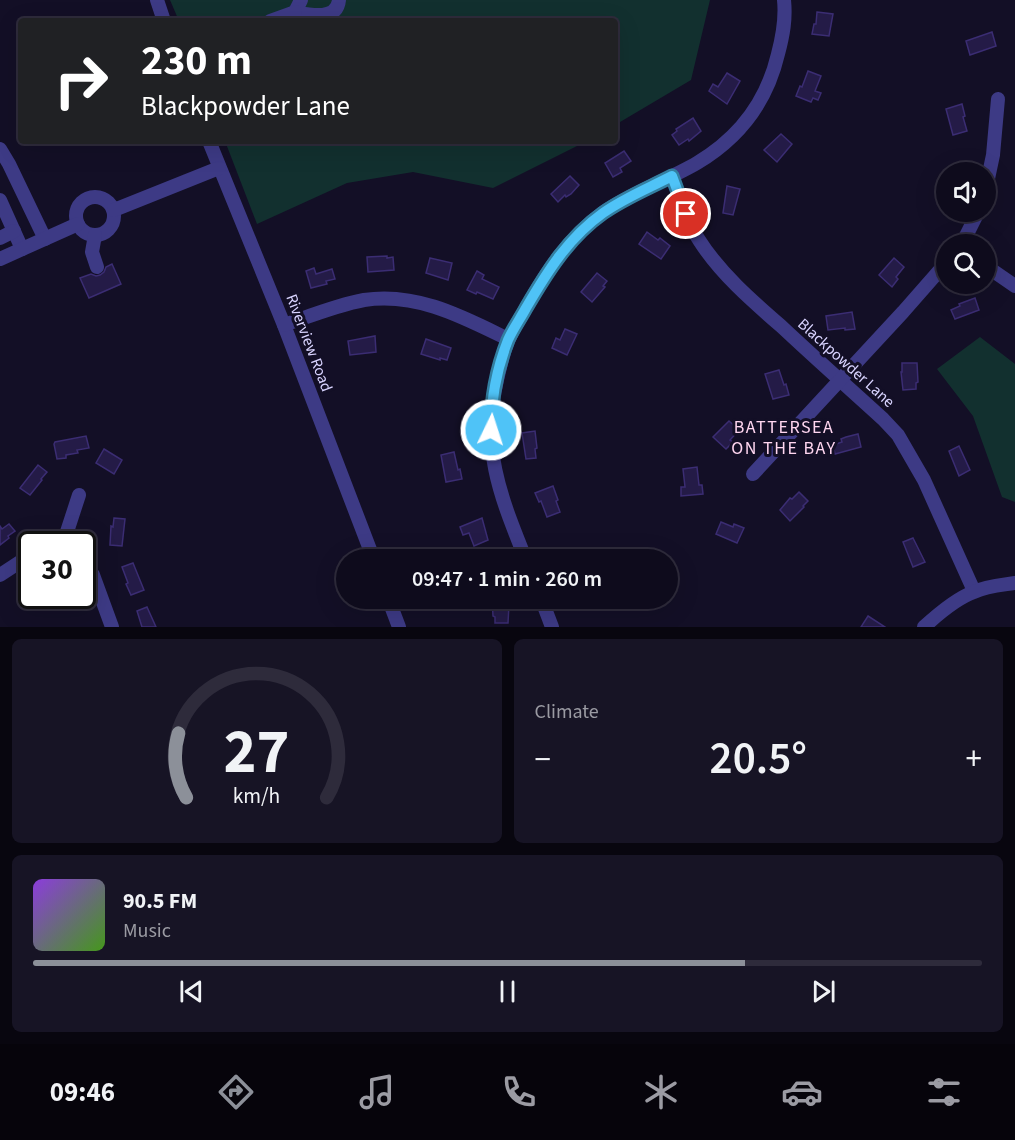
<!DOCTYPE html>
<meta charset="utf-8">
<style>
body{margin:0;font-family:"Source Sans 3",sans-serif;background:#171425;color:#f1f3f6;height:100vh;display:flex;flex-direction:column;font-size:22px;white-space:nowrap}
*{box-sizing:border-box;margin:0}
p{font-size:20px;color:#9b9ba3}
.icon{flex:none;width:33px;height:33px;fill:none;stroke:currentColor;stroke-width:2;stroke-linecap:round;stroke-linejoin:round}
.map{position:relative;height:627px;overflow:hidden}
.side{display:flex;flex-direction:column;gap:12px;padding:12px;background:#08060f;flex:1}
.side>*{flex:none}
.banner{position:absolute;left:18px;top:18px;width:600px;height:126px;border-radius:6px;box-shadow:0 6px 24px #0002,0 0 0 2px #2e2b3b;background:#202124;color:#fff;overflow:hidden}
.tools{position:absolute;left:936px;top:162px;display:grid;gap:12px}
.tools a{display:grid;place-items:center;width:60px;height:60px;border-radius:50%;background:#0e0b1c;box-shadow:0 6px 24px #0002,0 0 0 2px #2e2b3b;font-size:30px}
.speed{position:absolute;left:18px;top:531px;display:flex;gap:12px;font-size:30px;font-weight:700;text-align:center}
.speed>*{display:grid;place-content:center;width:78px;height:78px;border-radius:50%;background:#0e0b1c;box-shadow:0 6px 24px #0002,0 0 0 2px #2e2b3b;line-height:1}
.speed .limit{border:3px solid #111;border-radius:9px;background:#fff;color:#111}
.pin{position:absolute;display:grid;place-items:center;width:51px;height:51px;color:#fff;margin:-26px;border:3px solid #fff;border-radius:50%;box-shadow:0 2px 6px #0007}
.me{position:absolute;width:66px;margin:-33px;rotate:4deg;stroke-linejoin:round;filter:drop-shadow(0 0 4px #0008)}
.turn{display:flex;align-items:center;gap:21px;height:126px;padding:0 24px;font-size:27px}
.turn .icon{width:78px;height:78px;stroke-width:2.5}
.turn b{display:block;font-size:42px;line-height:51px}
.big{font-size:45px;font-weight:600;line-height:1.1}
.side .widget{flex:1;display:flex;flex-direction:column;justify-content:center;gap:9px;min-width:0;padding:0 21px;border-radius:9px;background:#171425}
.side .dial{align-items:center;gap:0}
.dial svg{height:156px;overflow:visible;fill:none;stroke:#2e2b3b;stroke-width:7;stroke-linecap:round;text-anchor:middle}
.dial text{fill:#f1f3f6;stroke:none}
.song{display:flex;align-items:center;gap:18px}
.cover{width:72px;height:72px;border-radius:9px;background:linear-gradient(135deg,hsl(270 70% 55%),hsl(100 70% 35%))}
.played{height:6px;border-radius:3px;background:linear-gradient(90deg,#8c9099 75%,#2e2b3b 75%)}
.keys{display:flex;justify-content:space-around;direction:ltr}
.heat{display:flex;justify-content:space-between;align-items:center;font-size:33px;direction:ltr}
.side .tiles{flex:1;display:grid;gap:12px;grid-template-columns:1fr 1fr}
.widget:last-child{grid-column:span 2}
.trip{position:absolute;left:336px;top:549px;width:342px;height:60px;border-radius:30px;background:#0e0b1c;box-shadow:0 6px 24px #0002,0 0 0 2px #2e2b3b;font-weight:600;line-height:60px;text-align:center}
.menu{display:flex;height:96px;justify-content:space-around;align-items:center;background:#06040b;color:#9b9ba3}
.menu .icon{width:42px;height:42px}
.menu .on{color:#8c9099}
.menu b{font-size:27px;color:#f1f3f6}
.map>svg:first-child{display:block}
</style>
<div class="map">
<svg width="1015" height="627" viewBox="0 0 1015 627">
<rect width="100%" height="100%" fill="#130f26"/>
<g fill="#12302f">
<path d="M 170,0 L 710,0 L 691,80 L 615,125 L 615,21 L 179,21 Z"/>
<path d="M 225,141 L 587,141 L 493,188 L 413,172 L 347,183 L 257,224 Z"/>
<path d="M 980,337 L 1015,364 L 1015,502 L 1002,497 L 973,416 L 937,369 Z"/>
</g>
<g fill="#241b47" stroke="#3b2d73" stroke-width="1.5">
<path d="M 817,12 L 833,14 L 829,36 L 812,34 L 814,24 L 816,24 Z"/>
<path d="M 992,32 L 996,46 L 970,55 L 966,41 Z"/>
<path d="M 808,71 L 821,76 L 815,91 L 821,93 L 818,100 L 813,98 L 811,102 L 796,96 L 800,86 L 802,87 Z"/>
<path d="M 727,73 L 740,81 L 727,104 L 709,91 L 713,84 L 718,87 Z"/>
<path d="M 962,104 L 965,116 L 963,117 L 967,131 L 953,135 L 946,109 Z"/>
<path d="M 693,118 L 701,131 L 689,141 L 688,139 L 679,145 L 672,135 L 677,131 L 676,129 Z"/>
<path d="M 781,134 L 792,144 L 777,162 L 764,150 Z"/>
<path d="M 624,151 L 631,161 L 620,168 L 622,172 L 613,177 L 605,163 Z"/>
<path d="M 570,176 L 579,185 L 571,194 L 566,197 L 565,195 L 558,202 L 551,194 Z"/>
<path d="M 727,186 L 740,189 L 733,215 L 723,213 Z"/>
<path d="M 647,232 L 658,240 L 660,238 L 670,246 L 661,259 L 639,244 Z"/>
<path d="M 387,256 L 387,258 L 393,257 L 394,270 L 368,272 L 367,257 Z"/>
<path d="M 430,258 L 452,263 L 448,280 L 426,273 Z"/>
<path d="M 894,258 L 904,267 L 896,277 L 898,279 L 892,287 L 879,275 Z"/>
<path d="M 112,264 L 121,284 L 89,298 L 80,278 L 91,274 L 96,276 L 100,275 L 104,272 L 106,267 Z"/>
<path d="M 314,268 L 316,274 L 332,269 L 335,279 L 326,281 L 327,284 L 311,288 L 306,271 Z"/>
<path d="M 477,271 L 484,275 L 482,279 L 499,287 L 493,299 L 477,292 L 476,294 L 467,290 Z"/>
<path d="M 597,273 L 607,281 L 603,286 L 605,287 L 592,302 L 581,292 Z"/>
<path d="M 975,298 L 979,310 L 955,319 L 951,310 L 960,306 L 959,304 Z"/>
<path d="M 852,312 L 855,329 L 845,330 L 845,328 L 828,330 L 826,316 Z"/>
<path d="M 565,329 L 577,334 L 567,355 L 552,348 L 556,338 L 560,340 Z"/>
<path d="M 375,336 L 376,352 L 350,355 L 348,341 Z"/>
<path d="M 426,339 L 451,348 L 447,360 L 440,358 L 440,360 L 421,354 Z"/>
<path d="M 902,363 L 917,363 L 918,382 L 916,383 L 916,389 L 903,390 L 901,372 L 902,372 Z"/>
<path d="M 779,370 L 784,385 L 786,384 L 789,395 L 773,399 L 765,374 Z"/>
<path d="M 729,421 L 739,430 L 730,440 L 733,442 L 726,449 L 713,437 Z"/>
<path d="M 535,431 L 537,448 L 535,449 L 536,458 L 526,459 L 522,433 Z"/>
<path d="M 858,434 L 861,447 L 835,454 L 833,445 L 842,442 L 841,439 L 846,437 Z"/>
<path d="M 86,436 L 89,448 L 77,450 L 78,453 L 66,455 L 66,458 L 57,459 L 54,444 L 55,442 Z"/>
<path d="M 959,446 L 970,470 L 959,476 L 949,451 Z"/>
<path d="M 104,449 L 122,460 L 114,474 L 96,463 Z"/>
<path d="M 454,452 L 458,470 L 460,469 L 462,479 L 446,482 L 441,455 Z"/>
<path d="M 38,465 L 47,472 L 41,479 L 42,480 L 30,495 L 20,488 Z"/>
<path d="M 697,467 L 699,485 L 702,485 L 703,494 L 681,496 L 681,487 L 685,487 L 683,469 Z"/>
<path d="M 553,486 L 558,500 L 556,501 L 560,512 L 547,517 L 541,501 L 539,502 L 535,493 Z"/>
<path d="M 799,492 L 808,501 L 803,506 L 804,507 L 790,521 L 780,510 L 790,498 L 792,499 Z"/>
<path d="M 114,518 L 125,519 L 122,546 L 110,545 L 111,526 L 113,527 Z"/>
<path d="M 482,518 L 488,540 L 474,546 L 469,533 L 463,535 L 460,527 Z"/>
<path d="M 721,522 L 733,527 L 734,524 L 744,528 L 737,543 L 716,534 Z"/>
<path d="M 9,524 L 15,531 L 8,536 L 9,538 L 0,545 L 0,526 L 2,529 Z"/>
<path d="M 913,538 L 925,562 L 913,567 L 903,542 Z"/>
<path d="M 133,563 L 144,590 L 131,595 L 126,584 L 128,583 L 122,567 Z"/>
<path d="M 33,596 L 64,596 L 61,606 L 33,597 Z"/>
<path d="M 492,598 L 507,598 L 508,605 L 509,605 L 508,623 L 495,623 L 495,617 L 493,616 Z"/>
<path d="M 147,607 L 156,627 L 142,627 L 137,611 Z"/>
<path d="M 868,616 L 885,627 L 861,627 Z"/>
</g>
<g fill="none" stroke-linecap="round" stroke-linejoin="round">
<g stroke="#3d3a85" stroke-width="14">
<path d="M 157,0 L 164,21"/>
<path d="M 301,0 L 295,12 C 310,15 337,21 339,0"/>
<path d="M 270,21 L 295,12"/>
<path d="M 209,141 L 284,325 L 374,560"/>
<path d="M 0,149 L 9,164 L 45,239"/>
<path d="M 672,176 C 680,198 686,220 699,240 C 720,273 751,300 781,326 C 815,358 849,388 883,419 L 898,435 L 924,480 L 974,591"/>
<path d="M 986,188 L 993,155 L 998,99"/>
<circle cx="95" cy="216" r="19"/>
<path d="M 0,200 L 22,249"/>
<path d="M 114,210 L 219,168"/>
<path d="M 95,235 L 92,252 L 97,267"/>
<path d="M 0,238 L 14,231"/>
<path d="M 962,244 L 978,212"/>
<path d="M 0,259 L 78,224"/>
<path d="M 986,266 L 1015,286"/>
<path d="M 284,325 C 310,316 337,305 364,300 C 417,292 463,317 508,339"/>
<path d="M 753,474 L 903,312 L 946,263"/>
<path d="M 63,544 L 79,495"/>
<path d="M 82,560 L 93,575 L 112,627"/>
<path d="M 526,560 C 500,495 481,450 497,380 C 500,367 503,353 508,341 C 514,327 523,314 530,301 C 549,268 570,237 601,214 C 631,193 666,181 697,163 C 739,138 767,101 778,54 C 783,35 786,19 784,0"/>
<path d="M 0,575 L 32,554"/>
<path d="M 388,598 L 399,627"/>
<path d="M 541,598 L 552,627"/>
<path d="M 924,627 C 937,615 957,598 974,592 C 986,586 1002,585 1015,583"/>
</g>
</g>
<g fill="none" stroke-linecap="round" stroke-linejoin="round">
<defs>
<path id="route" d="M 491,430 C 491,400 497,368 508,340 C 513,329 520,319 526,308 C 547,272 568,238 603,213 C 624,198 649,188 672,176 L 686,214"/>
</defs>
<use href="#route" stroke="#337fa1" stroke-width="15"/>
<use href="#route" stroke="#4fc3f7" stroke-width="10"/>
</g>
<g text-anchor="middle" dominant-baseline="central" stroke-width="6" stroke-linejoin="round" paint-order="stroke">
<g font-size="16" fill="#d9d4ff" stroke="#130f26">
<text transform="translate(309 343) rotate(69)">Riverview Road</text>
<text transform="translate(846 363) rotate(42)">Blackpowder Lane</text>
</g>
<g font-size="18" letter-spacing="1.5" fill="#ffd6f0" stroke="#130f26">
<text x="784" y="427">BATTERSEA<tspan x="784" dy="21">ON THE BAY</tspan></text>
</g>
</g>
</svg>
<div class="tools">
<a><svg class="icon" aria-label="sound" viewBox="0 0 24 24"><path d="M4 9h4l5-4v14l-5-4H4zM17 9q2 3 0 6"/></svg></a>
<a><svg class="icon" aria-label="search" viewBox="0 0 24 24"><circle cx="10" cy="10" r="6"/><path d="M15 15l6 6"/></svg></a>
</div>
<div class="speed"><div class="limit">30</div></div>
<div class="pin" style="left:686px;top:214px;background:#d93025"><svg class="icon" aria-label="arrive" viewBox="0 0 24 24"><path d="M6 21V4h12l-3 4 3 4H6"/></svg></div>
<svg class="me" style="left:491px;top:430px" viewBox="-20 -20 40 40"><circle r="17" fill="#4fc3f7" stroke="#fff" stroke-width="3"/><path d="M0-11L8 9 0 5-8 9z" fill="#fff"/></svg>
<div class="trip">09:47 · 1 min · 260 m</div>
<div class="banner">
<div class="turn"><svg class="icon" aria-label="right" viewBox="0 0 24 24"><path d="M7 20v-9h11M14 6l5 5-5 5"/></svg><div><b>230 m</b>Blackpowder Lane</div></div>
</div>
</div>
<section class="side">
<div class="tiles">
<div class="widget dial"><svg viewBox="0 0 100 80">
<path d="M14 69A42 42 0 1 1 86 69"/>
<path d="M14 69A42 42 0 0 1 10 36" stroke="#8c9099"/>
<text x="50" y="56" font-size="32" font-weight="700">27</text>
<text x="50" y="72" font-size="11">km/h</text>
</svg></div>
<div class="widget"><p>Climate</p>
<div class="heat"><a>−</a><b class="big">20.5°</b><a>+</a></div>
</div>
<div class="widget">
<div class="song"><i class="cover"></i><div><b>90.5 FM</b><p>Music</p></div></div>
<div class="played"></div>
<div class="keys"><svg class="icon" aria-label="previous" viewBox="0 0 24 24"><path d="M18 5L8 12l10 7zM5 5v14"/></svg><svg class="icon" aria-label="pause" viewBox="0 0 24 24"><path d="M8 5v14M16 5v14"/></svg><svg class="icon" aria-label="next" viewBox="0 0 24 24"><path d="M6 5l10 7-10 7zM19 5v14"/></svg></div>
</div>
</div>
</section>
<nav class="menu">
<b>09:46</b>
<svg class="icon on" aria-label="directions" viewBox="0 0 24 24"><path d="M12 3l9 9-9 9-9-9zM9 14v-3h6M13 9l2 2-2 2"/></svg>
<svg class="icon" aria-label="music" viewBox="0 0 24 24"><path d="M9 18V5l10-2v13"/><circle cx="6" cy="18" r="3"/><circle cx="16" cy="16" r="3"/></svg>
<svg class="icon" aria-label="phone" viewBox="0 0 24 24"><path d="M5 4h4l2 5-3 2q2 4 5 5l2-3 5 2v4C11 20 4 13 5 4z"/></svg>
<svg class="icon" aria-label="climate" viewBox="0 0 24 24"><path d="M12 3v18M4 7l16 10M4 17L20 7"/></svg>
<svg class="icon" aria-label="car" viewBox="0 0 24 24"><path d="M5 17H2v-5l4-1 3-4h7l3 4 3 1v5h-3M9 17h6M6 11h13"/><circle cx="7" cy="17" r="2"/><circle cx="17" cy="17" r="2"/></svg>
<svg class="icon" aria-label="filters" viewBox="0 0 24 24"><path d="M4 7h16M4 17h16"/><circle cx="9" cy="7" r="2"/><circle cx="15" cy="17" r="2"/></svg>
</nav>
